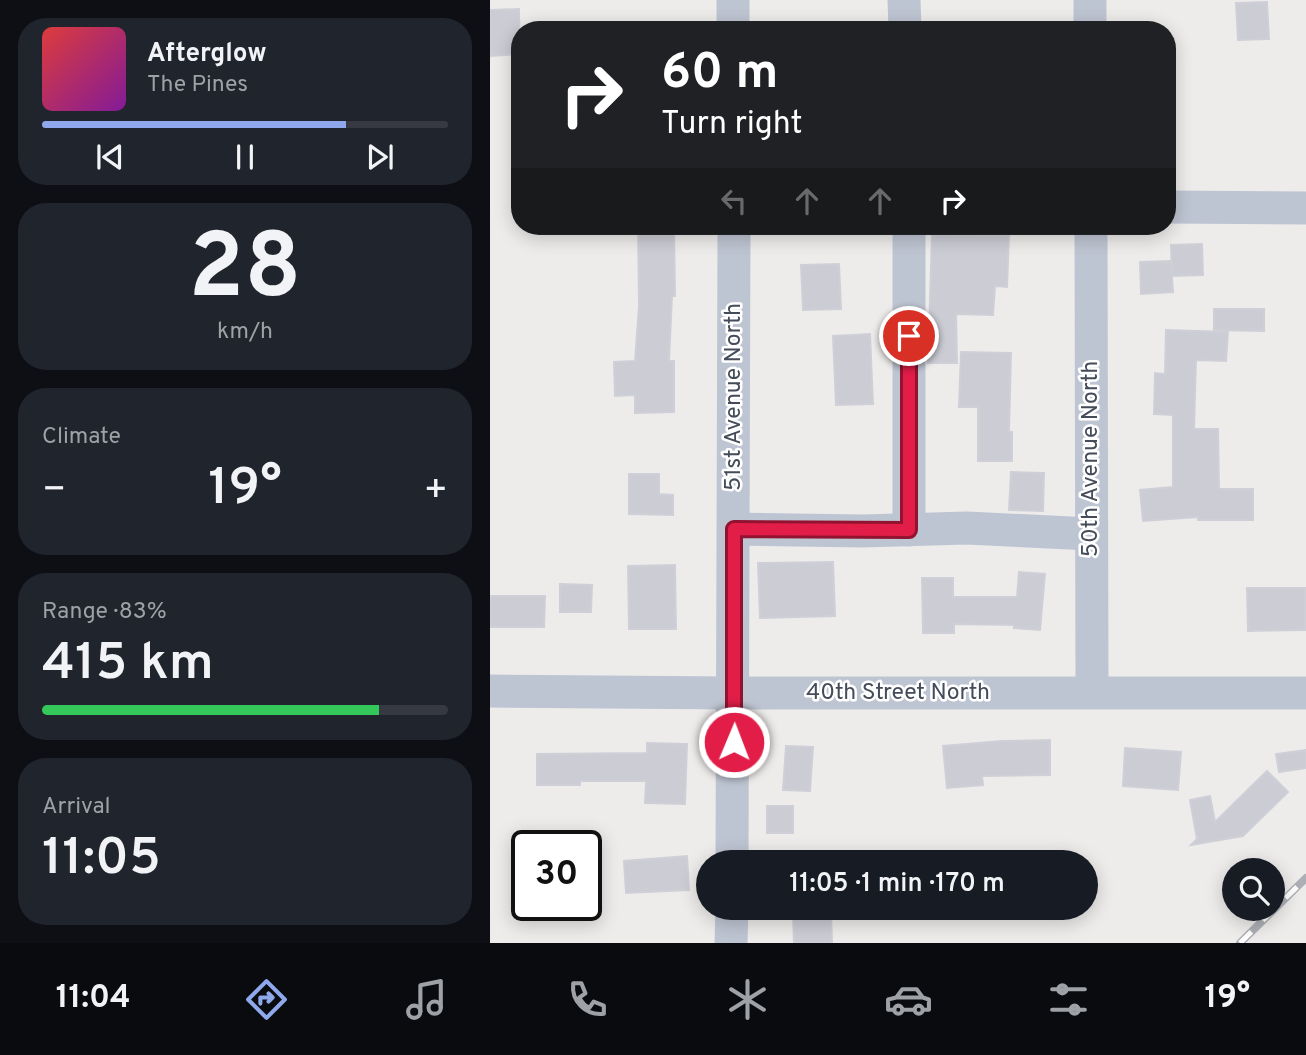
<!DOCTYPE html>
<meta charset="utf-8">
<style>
body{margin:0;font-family:Overpass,sans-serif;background:#20242c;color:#f1f3f6;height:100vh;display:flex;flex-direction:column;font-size:26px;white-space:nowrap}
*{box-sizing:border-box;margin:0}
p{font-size:23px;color:#9ea1a6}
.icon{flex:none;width:38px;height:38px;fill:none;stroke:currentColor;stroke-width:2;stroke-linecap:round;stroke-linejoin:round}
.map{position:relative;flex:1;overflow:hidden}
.drawer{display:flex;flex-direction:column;gap:18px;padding:18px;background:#0d0f14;width:490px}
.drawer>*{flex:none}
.top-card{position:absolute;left:21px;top:21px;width:665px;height:214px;border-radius:28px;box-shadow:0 4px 18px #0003;background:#202124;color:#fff;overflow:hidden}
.controls{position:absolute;left:732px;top:858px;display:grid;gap:14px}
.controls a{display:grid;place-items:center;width:63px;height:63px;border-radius:50%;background:#171b24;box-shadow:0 4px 18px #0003;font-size:35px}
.speed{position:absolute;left:21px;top:830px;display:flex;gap:14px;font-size:35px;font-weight:700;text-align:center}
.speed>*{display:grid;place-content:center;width:91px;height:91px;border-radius:50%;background:#171b24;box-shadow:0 4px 18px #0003;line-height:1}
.speed .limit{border:4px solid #111;border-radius:10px;background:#fff;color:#111}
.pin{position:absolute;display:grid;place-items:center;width:60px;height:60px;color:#fff;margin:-30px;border:4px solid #fff;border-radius:50%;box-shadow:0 2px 7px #0007}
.me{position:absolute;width:77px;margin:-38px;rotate:1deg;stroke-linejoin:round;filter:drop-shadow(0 0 5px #0008)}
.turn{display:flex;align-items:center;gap:24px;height:147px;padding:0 35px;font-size:32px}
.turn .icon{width:91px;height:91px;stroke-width:2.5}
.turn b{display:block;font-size:49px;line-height:60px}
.lanes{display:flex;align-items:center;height:66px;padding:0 35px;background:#0003;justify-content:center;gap:35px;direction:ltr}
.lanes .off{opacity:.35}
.big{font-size:52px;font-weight:600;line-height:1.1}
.drawer .card{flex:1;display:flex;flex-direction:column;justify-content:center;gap:10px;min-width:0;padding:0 24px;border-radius:28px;background:#20242c}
.drawer .dial{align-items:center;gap:0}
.dial b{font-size:91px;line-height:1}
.song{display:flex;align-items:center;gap:21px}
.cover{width:84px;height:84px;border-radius:10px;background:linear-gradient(135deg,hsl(0 70% 55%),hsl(290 70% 35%))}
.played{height:7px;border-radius:4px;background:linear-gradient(90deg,#8ea8eb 75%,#363941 75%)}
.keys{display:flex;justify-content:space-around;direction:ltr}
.heat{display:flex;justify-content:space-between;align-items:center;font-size:38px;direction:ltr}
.charge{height:10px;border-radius:5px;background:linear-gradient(90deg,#34c759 83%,#363941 0)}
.trip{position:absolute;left:206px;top:850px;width:402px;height:70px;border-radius:35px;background:#171b24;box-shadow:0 4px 18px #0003;font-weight:600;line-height:70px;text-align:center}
.dock{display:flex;height:112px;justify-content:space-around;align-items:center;background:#090b0e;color:#9ea1a6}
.dock .icon{width:49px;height:49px}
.dock .active{color:#8ea8eb}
.dock b{font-size:32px;color:#f1f3f6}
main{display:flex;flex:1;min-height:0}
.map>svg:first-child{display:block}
</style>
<main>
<section class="drawer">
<div class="card">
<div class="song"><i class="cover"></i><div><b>Afterglow</b><p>The Pines</p></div></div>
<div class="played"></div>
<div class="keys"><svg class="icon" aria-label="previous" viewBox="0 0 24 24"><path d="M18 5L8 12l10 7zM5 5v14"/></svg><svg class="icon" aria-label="pause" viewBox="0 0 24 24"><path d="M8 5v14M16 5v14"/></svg><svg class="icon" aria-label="next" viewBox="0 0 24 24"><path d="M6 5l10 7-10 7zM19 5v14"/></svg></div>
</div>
<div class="card dial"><b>28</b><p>km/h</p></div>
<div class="card"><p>Climate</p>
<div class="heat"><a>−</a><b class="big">19°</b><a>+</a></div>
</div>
<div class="card"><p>Range · 83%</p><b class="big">415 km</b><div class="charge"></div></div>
<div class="card"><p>Arrival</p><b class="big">11:05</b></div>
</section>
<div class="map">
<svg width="816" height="943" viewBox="0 0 816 943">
<rect width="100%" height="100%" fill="#eeeceb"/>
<g fill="#cbccd4" stroke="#cfd0d7" stroke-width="2">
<path d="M 777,2 L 779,39 L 748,40 L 746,3 Z"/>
<path d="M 29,9 L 30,54 L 0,56 L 0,10 Z"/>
<path d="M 148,226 L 184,226 L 185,296 L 182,296 L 179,361 L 184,361 L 184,412 L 145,413 L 145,395 L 125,396 L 124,362 L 145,361 L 149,306 Z"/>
<path d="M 442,234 L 519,235 L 517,287 L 505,286 L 503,315 L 466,314 L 467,363 L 438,363 Z"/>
<path d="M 712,244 L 713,275 L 682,276 L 681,245 Z"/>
<path d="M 681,261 L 683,292 L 651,294 L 650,262 Z"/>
<path d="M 349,264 L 351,309 L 313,310 L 311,265 Z"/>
<path d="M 724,309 L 774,309 L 774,331 L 724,330 Z"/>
<path d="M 676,330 L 738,332 L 736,361 L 706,360 L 704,429 L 728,429 L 729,489 L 763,489 L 763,520 L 708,520 L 708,517 L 653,521 L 650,490 L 683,487 L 683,415 L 664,414 L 665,373 L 675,374 Z"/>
<path d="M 380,334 L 383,404 L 346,405 L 343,336 Z"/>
<path d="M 471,352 L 521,353 L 519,432 L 522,432 L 522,461 L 488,461 L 488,407 L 469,407 Z"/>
<path d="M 521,472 L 554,473 L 553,511 L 519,510 Z"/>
<path d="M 139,474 L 169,474 L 169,494 L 183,495 L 183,515 L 139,514 Z"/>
<path d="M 343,562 L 345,616 L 270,618 L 268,563 Z"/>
<path d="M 185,565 L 186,629 L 139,629 L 138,566 Z"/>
<path d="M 529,572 L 555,574 L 550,630 L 524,628 L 524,625 L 464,624 L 464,633 L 433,633 L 432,578 L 463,578 L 463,597 L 527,597 Z"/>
<path d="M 70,584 L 102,585 L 101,612 L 70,612 Z"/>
<path d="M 757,588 L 815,588 L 815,630 L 758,631 Z"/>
<path d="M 0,596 L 55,596 L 54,627 L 0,627 Z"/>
<path d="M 560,740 L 560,775 L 492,776 L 493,785 L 457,788 L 453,746 L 512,741 Z"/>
<path d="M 157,743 L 197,744 L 195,804 L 155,803 L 156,781 L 90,781 L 90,785 L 47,785 L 47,754 L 157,753 Z"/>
<path d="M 296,746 L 323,747 L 320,791 L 293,790 Z"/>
<path d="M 635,748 L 691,752 L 688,790 L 633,786 Z"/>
<path d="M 816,750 L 816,768 L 789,772 L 786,754 Z"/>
<path d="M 777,771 L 798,792 L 753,836 L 701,845 L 707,839 L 700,800 L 720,796 L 725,822 Z"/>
<rect x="277" y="806" width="26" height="27"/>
<path d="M 197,856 L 199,890 L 136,893 L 134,861 Z"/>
<path d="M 341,913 L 342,943 L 304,943 L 303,915 Z"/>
</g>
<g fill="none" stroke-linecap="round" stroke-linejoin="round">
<g stroke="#bec5d2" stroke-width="33">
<path d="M 243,0 L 243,30"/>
<path d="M 414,0 L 415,30"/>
<path d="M 600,0 L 600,30"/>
<path d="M 677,207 L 816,208"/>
<path d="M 419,226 L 419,530"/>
<path d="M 601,226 L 602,692"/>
<path d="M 244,529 L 373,531 L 477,528 L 601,534"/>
<path d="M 0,691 L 244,693 L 816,693"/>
<path d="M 242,863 L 244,226"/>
<path d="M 241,943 L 242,908"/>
</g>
<defs>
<path id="rail" d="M 750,943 L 816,878"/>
</defs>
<use href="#rail" stroke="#adafb6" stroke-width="8"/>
<use href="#rail" stroke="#fff" stroke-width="5" stroke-dasharray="16" stroke-linecap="butt"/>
</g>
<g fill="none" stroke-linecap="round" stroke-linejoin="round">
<defs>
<path id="route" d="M 244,742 L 244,529 L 419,530 L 419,336"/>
</defs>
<use href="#route" stroke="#92132f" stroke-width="18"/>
<use href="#route" stroke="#e11d48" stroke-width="12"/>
</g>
<g text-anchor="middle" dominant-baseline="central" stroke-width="5" stroke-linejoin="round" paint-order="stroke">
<g font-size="23" fill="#444b59" stroke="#fff">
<text transform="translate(244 397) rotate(-90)">51st Avenue North</text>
<text transform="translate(601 459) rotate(-90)">50th Avenue North</text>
<text x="408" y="693">40th Street North</text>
</g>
</g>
</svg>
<div class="controls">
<a><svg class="icon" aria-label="search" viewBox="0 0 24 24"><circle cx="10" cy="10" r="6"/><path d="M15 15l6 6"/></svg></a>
</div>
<div class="speed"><div class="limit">30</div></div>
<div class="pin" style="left:419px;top:336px;background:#d93025"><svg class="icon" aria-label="arrive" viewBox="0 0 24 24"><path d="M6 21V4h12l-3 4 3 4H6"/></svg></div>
<svg class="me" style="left:244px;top:742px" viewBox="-20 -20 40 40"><circle r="17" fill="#e11d48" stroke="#fff" stroke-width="3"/><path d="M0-11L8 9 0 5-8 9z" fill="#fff"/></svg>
<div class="trip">11:05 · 1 min · 170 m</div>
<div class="top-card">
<div class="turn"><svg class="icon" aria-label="right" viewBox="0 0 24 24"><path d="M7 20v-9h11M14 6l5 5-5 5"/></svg><div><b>60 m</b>Turn right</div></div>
<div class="lanes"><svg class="icon off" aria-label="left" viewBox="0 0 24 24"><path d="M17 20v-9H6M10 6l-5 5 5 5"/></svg><svg class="icon off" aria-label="ahead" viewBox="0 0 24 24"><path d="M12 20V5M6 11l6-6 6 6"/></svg><svg class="icon off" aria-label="ahead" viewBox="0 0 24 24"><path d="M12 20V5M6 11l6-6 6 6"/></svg><svg class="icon" aria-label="right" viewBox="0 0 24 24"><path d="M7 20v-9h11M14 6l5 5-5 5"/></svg></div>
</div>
</div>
</main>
<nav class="dock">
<b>11:04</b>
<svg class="icon active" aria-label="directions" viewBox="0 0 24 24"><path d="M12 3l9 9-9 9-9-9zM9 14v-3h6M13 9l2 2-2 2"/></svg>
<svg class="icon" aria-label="music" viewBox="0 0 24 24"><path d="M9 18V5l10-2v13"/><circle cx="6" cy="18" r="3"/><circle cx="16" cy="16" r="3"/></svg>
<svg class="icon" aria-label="phone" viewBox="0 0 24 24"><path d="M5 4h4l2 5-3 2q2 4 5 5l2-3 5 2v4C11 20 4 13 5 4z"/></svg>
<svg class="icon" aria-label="climate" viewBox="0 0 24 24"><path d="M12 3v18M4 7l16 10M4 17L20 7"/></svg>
<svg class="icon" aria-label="car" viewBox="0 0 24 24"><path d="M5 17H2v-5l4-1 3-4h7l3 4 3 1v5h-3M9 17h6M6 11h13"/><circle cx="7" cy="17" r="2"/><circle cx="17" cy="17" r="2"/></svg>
<svg class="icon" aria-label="filters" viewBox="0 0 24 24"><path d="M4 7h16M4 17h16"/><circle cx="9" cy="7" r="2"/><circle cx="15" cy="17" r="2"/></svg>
<b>19°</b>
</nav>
